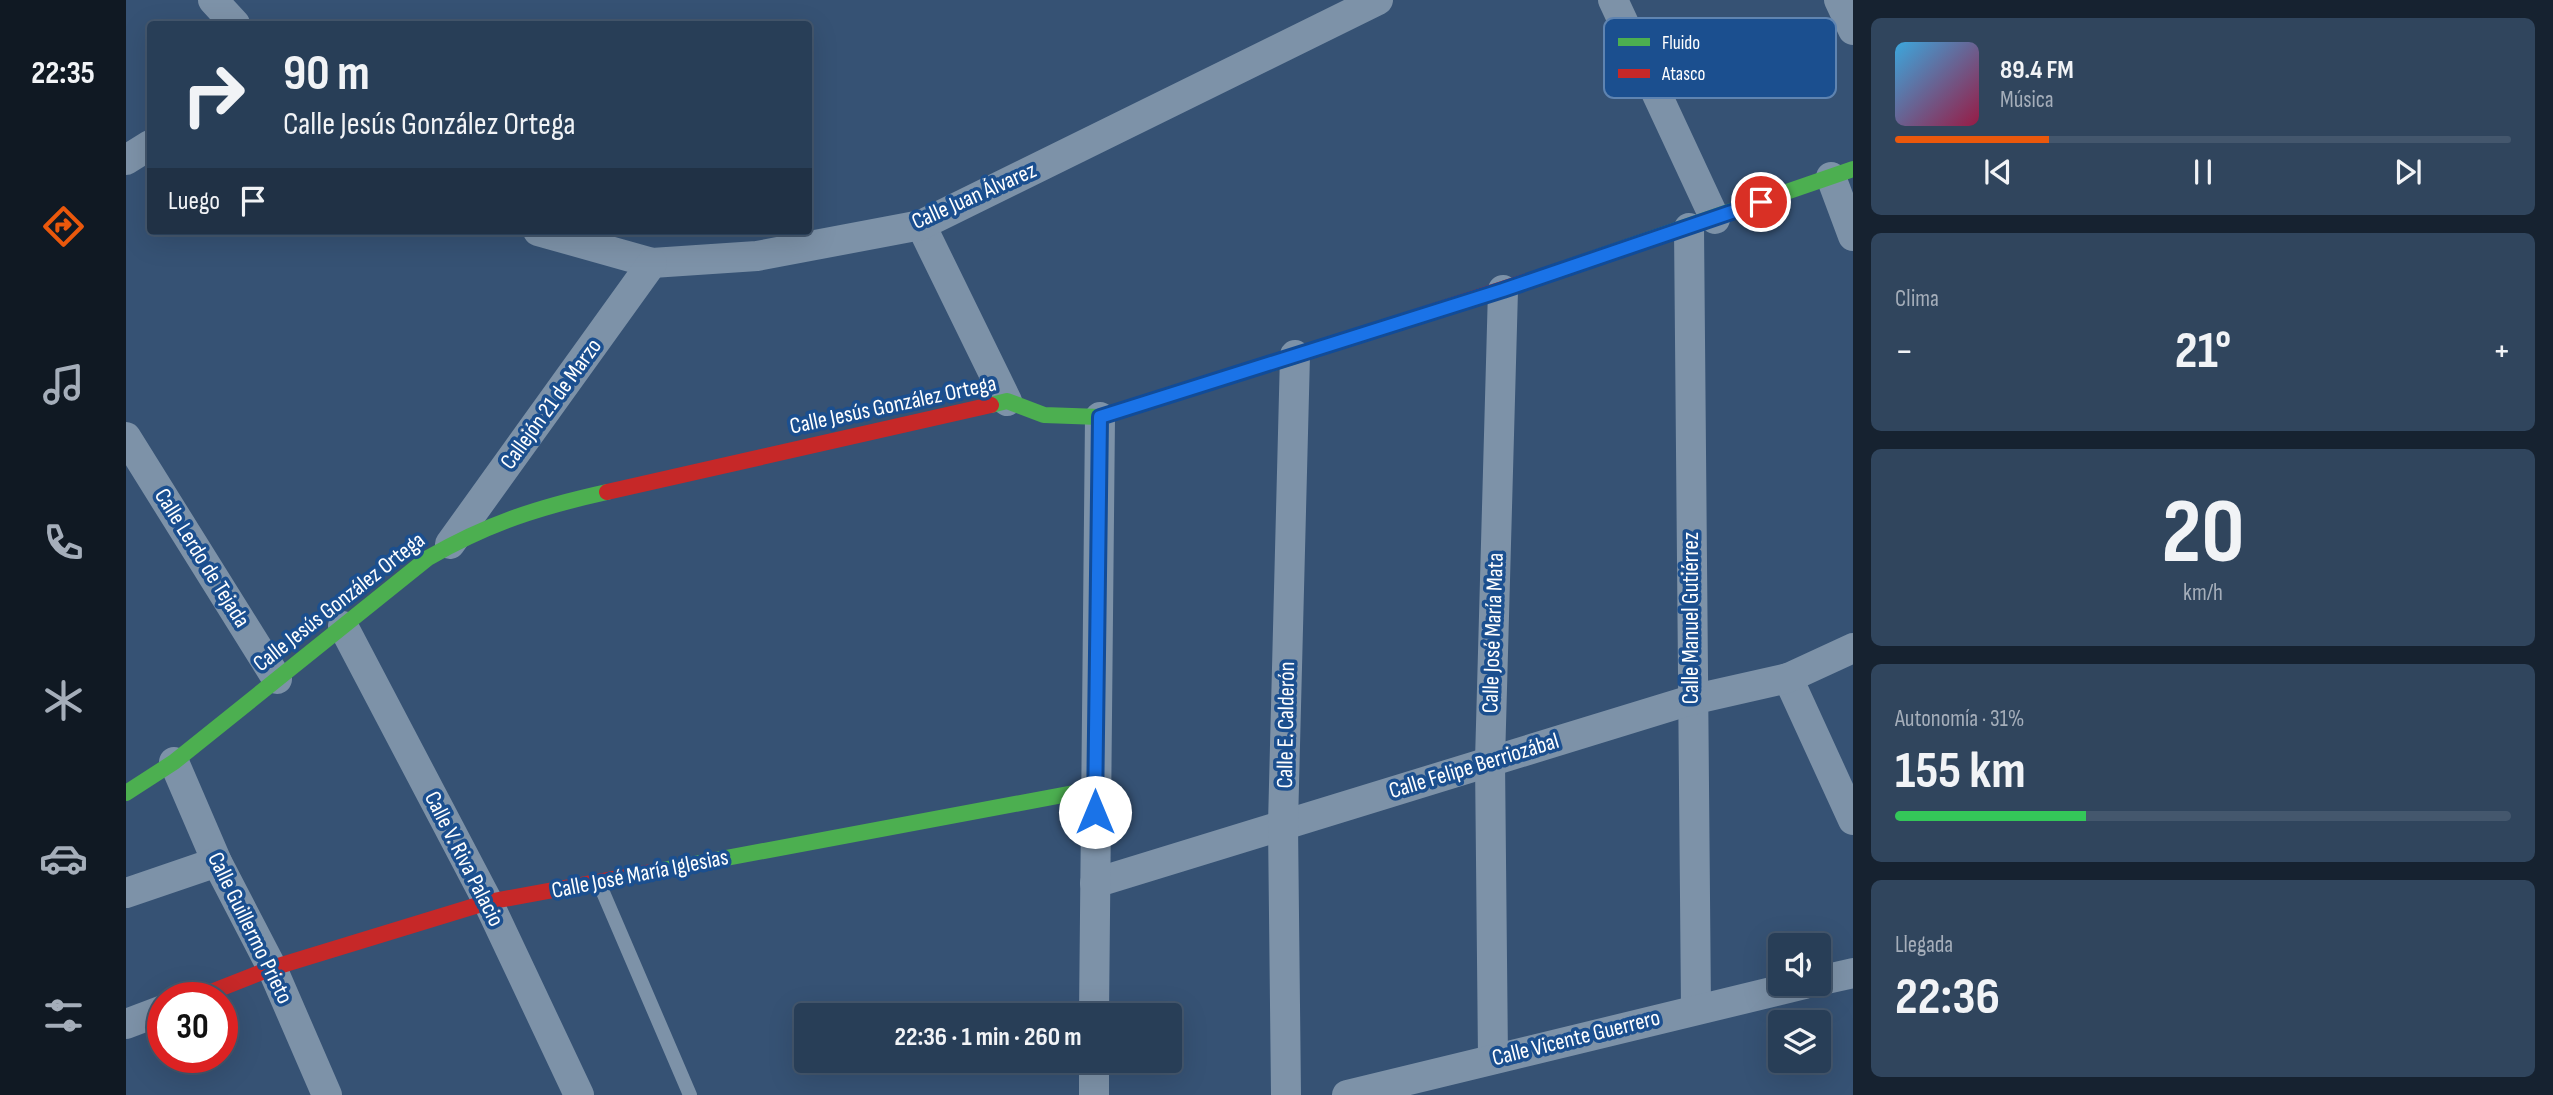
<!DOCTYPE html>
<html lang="es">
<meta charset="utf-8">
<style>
body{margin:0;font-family:"Sofia Sans Condensed",sans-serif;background:#30455d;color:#f1f3f6;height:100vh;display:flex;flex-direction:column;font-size:26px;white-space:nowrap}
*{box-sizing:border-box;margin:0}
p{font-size:23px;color:#a5aeba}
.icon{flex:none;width:38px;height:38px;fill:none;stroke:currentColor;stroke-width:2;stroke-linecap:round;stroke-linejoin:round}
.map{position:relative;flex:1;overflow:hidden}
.drawer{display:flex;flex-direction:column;gap:18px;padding:18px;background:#162230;width:700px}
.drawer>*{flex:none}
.top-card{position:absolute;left:21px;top:21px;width:665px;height:214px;border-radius:7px;box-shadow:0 7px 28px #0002,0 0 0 2px #44576d;background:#283e57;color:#f1f3f6;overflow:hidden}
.fabs{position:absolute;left:1642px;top:933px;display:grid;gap:14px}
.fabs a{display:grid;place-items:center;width:63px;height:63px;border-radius:7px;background:#283e57;box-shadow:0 7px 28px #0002,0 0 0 2px #44576d;font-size:35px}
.speed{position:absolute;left:21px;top:982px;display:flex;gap:14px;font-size:35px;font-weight:700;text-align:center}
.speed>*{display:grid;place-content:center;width:91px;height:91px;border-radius:50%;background:#283e57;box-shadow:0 7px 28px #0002,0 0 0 2px #44576d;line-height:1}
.speed .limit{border:10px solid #d22;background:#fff;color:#111}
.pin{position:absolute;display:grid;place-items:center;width:60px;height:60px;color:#fff;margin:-30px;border:4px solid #fff;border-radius:50%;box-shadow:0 2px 7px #0007}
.me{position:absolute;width:77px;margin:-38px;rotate:0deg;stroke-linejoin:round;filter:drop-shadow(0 0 5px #0008)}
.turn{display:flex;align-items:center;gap:24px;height:147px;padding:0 21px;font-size:32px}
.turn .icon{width:91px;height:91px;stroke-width:2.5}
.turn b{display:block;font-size:49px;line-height:60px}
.then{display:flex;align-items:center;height:66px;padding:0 21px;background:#0003;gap:14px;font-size:26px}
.big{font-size:52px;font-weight:700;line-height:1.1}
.drawer .widget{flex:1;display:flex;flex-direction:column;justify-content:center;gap:10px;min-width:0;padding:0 24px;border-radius:10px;background:#30455d}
.drawer .dial{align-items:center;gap:0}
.dial b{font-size:91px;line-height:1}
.song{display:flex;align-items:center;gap:21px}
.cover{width:84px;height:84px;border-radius:10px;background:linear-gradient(135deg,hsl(200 70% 55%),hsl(340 70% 35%))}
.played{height:7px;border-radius:4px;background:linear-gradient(90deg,#ea580c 25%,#44576d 25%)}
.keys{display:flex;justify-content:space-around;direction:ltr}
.heat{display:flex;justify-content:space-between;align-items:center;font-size:38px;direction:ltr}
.charge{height:10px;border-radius:5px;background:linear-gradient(90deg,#34c759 31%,#44576d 0)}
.trip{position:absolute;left:668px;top:1003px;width:388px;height:70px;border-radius:7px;background:#283e57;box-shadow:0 7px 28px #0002,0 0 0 2px #44576d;font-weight:700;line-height:70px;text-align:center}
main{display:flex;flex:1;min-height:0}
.tab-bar{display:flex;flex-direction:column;width:126px;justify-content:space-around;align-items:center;background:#101923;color:#a5aeba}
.tab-bar .icon{width:49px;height:49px}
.tab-bar .selected{color:#ea580c}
.tab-bar b{font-size:32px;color:#f1f3f6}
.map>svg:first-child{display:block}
</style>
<main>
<nav class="tab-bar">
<b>22:35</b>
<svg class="icon selected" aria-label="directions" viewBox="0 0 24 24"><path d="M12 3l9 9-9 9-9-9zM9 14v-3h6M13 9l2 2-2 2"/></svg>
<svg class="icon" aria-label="music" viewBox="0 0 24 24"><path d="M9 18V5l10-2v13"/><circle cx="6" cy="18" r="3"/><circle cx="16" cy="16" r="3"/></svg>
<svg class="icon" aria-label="phone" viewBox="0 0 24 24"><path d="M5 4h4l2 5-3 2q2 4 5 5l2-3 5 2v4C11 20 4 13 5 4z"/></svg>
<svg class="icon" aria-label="climate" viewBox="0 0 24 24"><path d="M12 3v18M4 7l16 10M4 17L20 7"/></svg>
<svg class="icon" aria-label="car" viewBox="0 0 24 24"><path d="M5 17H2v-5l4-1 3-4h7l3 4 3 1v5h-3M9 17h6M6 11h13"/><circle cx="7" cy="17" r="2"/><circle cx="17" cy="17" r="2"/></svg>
<svg class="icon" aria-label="filters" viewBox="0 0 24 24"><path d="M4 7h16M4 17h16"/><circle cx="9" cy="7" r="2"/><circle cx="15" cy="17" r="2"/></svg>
</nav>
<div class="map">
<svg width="1727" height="1095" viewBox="0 0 1727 1095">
<rect width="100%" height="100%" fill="#365274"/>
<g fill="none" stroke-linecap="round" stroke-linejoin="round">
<path stroke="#7d92a8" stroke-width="14" d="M 473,883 L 564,1095"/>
<g stroke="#7d92a8" stroke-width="30">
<path d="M 87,0 L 109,24"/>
<path d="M 1487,0 L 1589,219"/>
<path d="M 1713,0 L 1727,30"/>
<path d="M 0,160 L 24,145"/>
<path d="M 1705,177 L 1727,236"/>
<path d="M 795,225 L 881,401"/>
<path d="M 1563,228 L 1570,1008"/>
<path d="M 412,231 L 526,263 L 631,256 L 795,225 L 1252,0"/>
<path d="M 0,437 L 151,679"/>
<path d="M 324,544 L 526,263"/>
<path d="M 217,626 L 362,902 L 453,1095"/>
<path d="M 1662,678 L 1727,820"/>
<path d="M 48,762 L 91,862 L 146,968 L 201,1095"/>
<path d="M 969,883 L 1565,700 L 1662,678 L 1727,648"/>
<path d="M 0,893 L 91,862"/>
<path d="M 1692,981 L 1727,973"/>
<path d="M 968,1015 L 974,417"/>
<path d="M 0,1024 L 37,1010"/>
<path d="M 1367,1059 L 1364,761 L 1377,290"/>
<path d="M 968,1095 L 968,1060"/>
<path d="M 1160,1095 L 1157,824 L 1169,355"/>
<path d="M 1221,1095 L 1679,984"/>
</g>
<g stroke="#4caf50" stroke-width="16">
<path d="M 1423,274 L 1727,169"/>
<path d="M 865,405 L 881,401 L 918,415 L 974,417 L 1169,356"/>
<path d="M 0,793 L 48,762 L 302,558 C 363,523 413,507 481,492"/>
<path d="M 536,870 L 969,789"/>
</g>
<g stroke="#c62828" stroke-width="16">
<path d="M 1169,356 L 1423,274"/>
<path d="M 481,492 L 865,405"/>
<path d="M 70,998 L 146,968 L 362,902 L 536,870"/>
</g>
</g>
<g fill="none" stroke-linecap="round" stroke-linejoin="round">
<defs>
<path id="route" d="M 969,812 L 974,417 L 1377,290 L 1635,202"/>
</defs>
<use href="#route" stroke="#114b97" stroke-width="18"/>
<use href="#route" stroke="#1a73e8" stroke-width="12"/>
</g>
<g text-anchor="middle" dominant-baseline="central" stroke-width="7" stroke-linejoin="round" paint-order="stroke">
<g font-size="23" fill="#fff" stroke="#1b4f8f">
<text transform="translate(848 196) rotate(-24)">Calle Juan Álvarez</text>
<text transform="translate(425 404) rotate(-54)">Callejón 21 de Marzo</text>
<text transform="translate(767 405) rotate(-12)">Calle Jesús González Ortega</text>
<text transform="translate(76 558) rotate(58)">Calle Lerdo de Tejada</text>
<text transform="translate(213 602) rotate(-38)">Calle Jesús González Ortega</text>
<text transform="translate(1565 618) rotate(-90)">Calle Manuel Gutiérrez</text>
<text transform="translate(1367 633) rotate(-88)">Calle José María Mata</text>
<text transform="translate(1160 725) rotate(-89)">Calle E. Calderón</text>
<text transform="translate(1348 766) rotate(-17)">Calle Felipe Berriozábal</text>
<text transform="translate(338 859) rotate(63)">Calle V. Riva Palacio</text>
<text transform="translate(514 874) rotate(-11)">Calle José María Iglesias</text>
<text transform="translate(124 928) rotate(64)">Calle Guillermo Prieto</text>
<text transform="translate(1450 1038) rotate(-14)">Calle Vicente Guerrero</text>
</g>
</g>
<rect x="1478" y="18" width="232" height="80" rx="10" fill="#1b4f8f" stroke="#5f84b1" stroke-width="2"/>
<rect x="1492" y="38" width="32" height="8" fill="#4caf50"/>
<rect x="1492" y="69" width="32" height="9" fill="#c62828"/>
<g font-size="19" fill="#fff">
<text x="1536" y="49">Fluido</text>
<text x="1536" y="80">Atasco</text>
</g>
</svg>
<div class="fabs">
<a><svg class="icon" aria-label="sound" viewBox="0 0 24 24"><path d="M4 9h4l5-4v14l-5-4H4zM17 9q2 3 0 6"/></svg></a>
<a><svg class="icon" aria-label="layers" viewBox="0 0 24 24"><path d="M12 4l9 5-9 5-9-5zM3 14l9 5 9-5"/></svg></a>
</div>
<div class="speed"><div class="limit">30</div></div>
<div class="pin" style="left:1635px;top:202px;background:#d93025"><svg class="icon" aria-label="arrive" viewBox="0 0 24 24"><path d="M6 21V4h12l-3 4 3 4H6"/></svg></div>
<svg class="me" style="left:969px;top:812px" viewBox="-20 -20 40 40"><circle r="19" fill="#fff"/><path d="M0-13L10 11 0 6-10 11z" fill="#1a73e8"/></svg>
<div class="trip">22:36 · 1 min · 260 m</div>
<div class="top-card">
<div class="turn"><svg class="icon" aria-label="right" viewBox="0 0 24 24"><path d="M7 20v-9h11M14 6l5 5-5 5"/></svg><div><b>90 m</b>Calle Jesús González Ortega</div></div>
<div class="then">Luego<svg class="icon" aria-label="arrive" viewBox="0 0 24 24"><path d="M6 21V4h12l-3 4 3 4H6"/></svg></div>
</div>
</div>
<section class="drawer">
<div class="widget">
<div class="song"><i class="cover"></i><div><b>89.4 FM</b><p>Música</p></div></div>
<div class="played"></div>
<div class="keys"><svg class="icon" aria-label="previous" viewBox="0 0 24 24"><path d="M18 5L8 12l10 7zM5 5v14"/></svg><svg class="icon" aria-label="pause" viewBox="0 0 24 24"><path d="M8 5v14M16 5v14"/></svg><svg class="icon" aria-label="next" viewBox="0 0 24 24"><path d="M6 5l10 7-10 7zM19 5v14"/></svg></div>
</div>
<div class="widget"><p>Clima</p>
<div class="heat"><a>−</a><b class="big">21°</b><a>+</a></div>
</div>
<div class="widget dial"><b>20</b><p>km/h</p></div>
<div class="widget"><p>Autonomía · 31%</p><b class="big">155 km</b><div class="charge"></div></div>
<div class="widget"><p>Llegada</p><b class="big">22:36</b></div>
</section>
</main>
